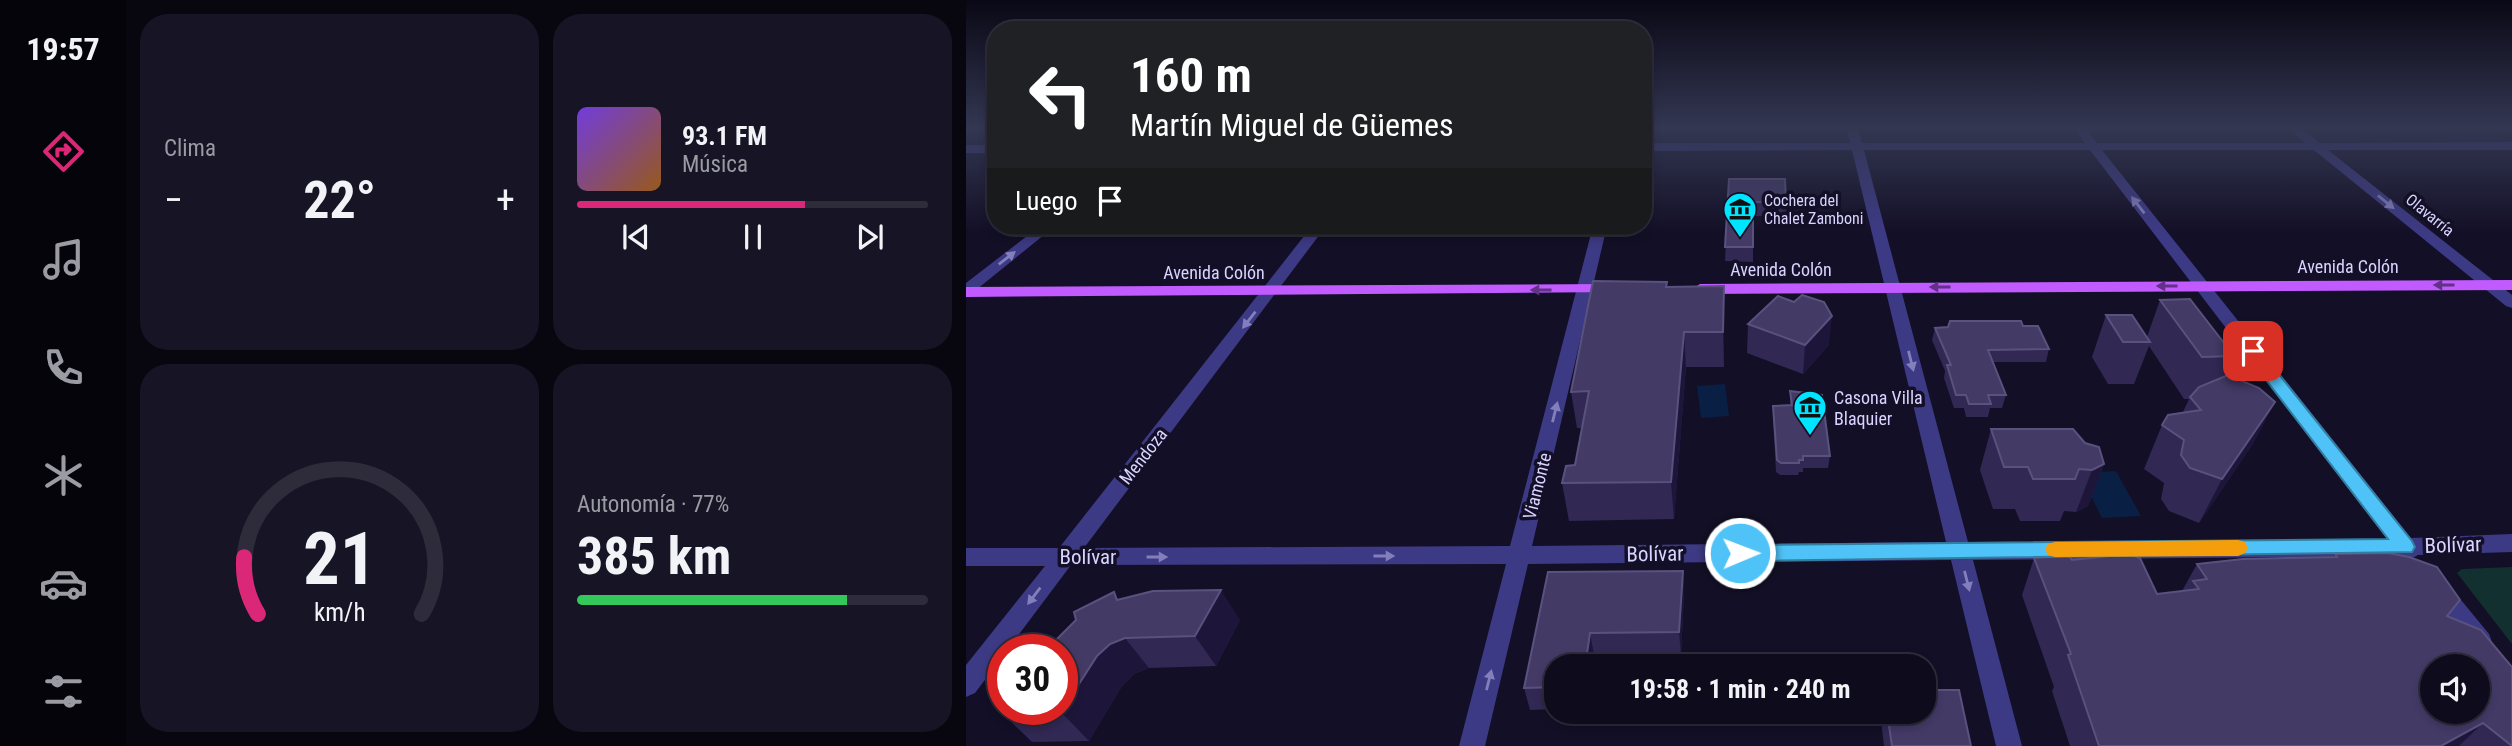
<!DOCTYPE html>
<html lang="es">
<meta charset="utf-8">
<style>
body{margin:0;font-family:"Roboto Condensed",sans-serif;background:#171425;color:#f1f3f6;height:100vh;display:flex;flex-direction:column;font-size:26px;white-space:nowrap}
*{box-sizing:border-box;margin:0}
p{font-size:23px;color:#9b9ba3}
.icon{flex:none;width:38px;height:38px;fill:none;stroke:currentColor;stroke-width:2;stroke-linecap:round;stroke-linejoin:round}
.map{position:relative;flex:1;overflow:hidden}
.panel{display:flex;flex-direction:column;gap:14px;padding:14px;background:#08060f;width:840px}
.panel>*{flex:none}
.top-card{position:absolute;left:21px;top:21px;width:665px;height:214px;border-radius:28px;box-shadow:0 4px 10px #0003,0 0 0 2px #2e2b3b;background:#202124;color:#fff;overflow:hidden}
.controls{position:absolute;left:1454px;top:654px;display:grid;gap:14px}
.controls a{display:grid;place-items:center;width:70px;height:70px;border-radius:50%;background:#0e0b1c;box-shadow:0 4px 10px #0003,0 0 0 2px #2e2b3b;font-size:35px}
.speed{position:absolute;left:21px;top:634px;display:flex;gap:14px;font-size:35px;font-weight:700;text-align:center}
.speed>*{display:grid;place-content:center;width:91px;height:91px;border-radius:50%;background:#0e0b1c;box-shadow:0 4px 10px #0003,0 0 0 2px #2e2b3b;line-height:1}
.speed .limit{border:10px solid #d22;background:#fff;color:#111}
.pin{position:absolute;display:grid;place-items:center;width:60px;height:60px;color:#fff;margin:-30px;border-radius:14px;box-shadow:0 4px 10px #0006}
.me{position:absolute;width:77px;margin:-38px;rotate:89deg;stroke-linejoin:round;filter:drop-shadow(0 0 5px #0008)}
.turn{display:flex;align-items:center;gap:24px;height:147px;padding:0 28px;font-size:32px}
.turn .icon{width:91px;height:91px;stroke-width:2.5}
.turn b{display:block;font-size:49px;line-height:60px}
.then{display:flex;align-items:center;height:66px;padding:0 28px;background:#0003;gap:14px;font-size:26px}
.big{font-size:52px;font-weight:700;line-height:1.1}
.panel .card{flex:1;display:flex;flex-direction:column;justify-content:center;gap:10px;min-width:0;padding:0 24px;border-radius:28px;background:#171425}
.panel .dial{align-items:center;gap:0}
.dial svg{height:182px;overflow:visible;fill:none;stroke:#2e2b3b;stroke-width:7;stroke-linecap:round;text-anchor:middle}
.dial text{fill:#f1f3f6;stroke:none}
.song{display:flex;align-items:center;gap:21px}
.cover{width:84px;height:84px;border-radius:10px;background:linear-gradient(135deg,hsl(260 70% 55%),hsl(30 70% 35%))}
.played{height:7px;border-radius:4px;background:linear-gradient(90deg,#db2777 65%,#2e2b3b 65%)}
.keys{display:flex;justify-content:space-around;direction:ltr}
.heat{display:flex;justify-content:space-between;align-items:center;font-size:38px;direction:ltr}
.charge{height:10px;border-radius:5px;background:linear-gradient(90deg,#34c759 77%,#2e2b3b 0)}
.panel .tiles{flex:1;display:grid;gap:14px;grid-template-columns:repeat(2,1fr)}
.trip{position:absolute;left:578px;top:654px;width:392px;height:70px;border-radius:28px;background:#0e0b1c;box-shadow:0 4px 10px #0003,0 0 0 2px #2e2b3b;font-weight:700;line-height:70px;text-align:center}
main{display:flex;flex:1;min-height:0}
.dock{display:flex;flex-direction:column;width:126px;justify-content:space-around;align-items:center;background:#06040b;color:#9b9ba3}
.dock .icon{width:49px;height:49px}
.dock .on{color:#db2777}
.dock b{font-size:32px;color:#f1f3f6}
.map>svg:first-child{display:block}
</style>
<main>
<nav class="dock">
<b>19:57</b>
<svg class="icon on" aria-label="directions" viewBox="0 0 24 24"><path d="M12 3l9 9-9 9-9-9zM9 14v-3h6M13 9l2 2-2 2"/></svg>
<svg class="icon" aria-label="music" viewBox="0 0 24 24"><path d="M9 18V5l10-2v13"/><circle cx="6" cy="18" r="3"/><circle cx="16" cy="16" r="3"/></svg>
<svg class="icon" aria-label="phone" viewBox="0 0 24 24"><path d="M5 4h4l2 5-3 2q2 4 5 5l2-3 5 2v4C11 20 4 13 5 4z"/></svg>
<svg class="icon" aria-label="climate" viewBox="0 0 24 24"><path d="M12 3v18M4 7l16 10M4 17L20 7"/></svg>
<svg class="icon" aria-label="car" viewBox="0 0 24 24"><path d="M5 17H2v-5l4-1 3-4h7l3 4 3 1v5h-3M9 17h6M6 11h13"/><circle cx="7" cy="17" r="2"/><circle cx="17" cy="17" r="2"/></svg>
<svg class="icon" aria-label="filters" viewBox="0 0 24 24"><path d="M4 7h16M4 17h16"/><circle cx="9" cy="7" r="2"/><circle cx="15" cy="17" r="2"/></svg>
</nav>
<section class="panel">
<div class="tiles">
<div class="card"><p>Clima</p>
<div class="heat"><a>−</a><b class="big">22°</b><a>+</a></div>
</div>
<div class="card">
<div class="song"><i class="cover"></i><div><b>93.1 FM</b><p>Música</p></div></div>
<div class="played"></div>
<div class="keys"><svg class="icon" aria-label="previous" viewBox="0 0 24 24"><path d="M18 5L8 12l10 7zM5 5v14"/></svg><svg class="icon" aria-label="pause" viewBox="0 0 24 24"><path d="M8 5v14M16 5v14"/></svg><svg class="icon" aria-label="next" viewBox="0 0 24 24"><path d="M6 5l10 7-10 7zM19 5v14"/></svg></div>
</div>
<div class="card dial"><svg viewBox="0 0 100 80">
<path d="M14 69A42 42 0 1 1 86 69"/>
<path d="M14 69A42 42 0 0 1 8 44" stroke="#db2777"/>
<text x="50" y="56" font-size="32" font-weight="700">21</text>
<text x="50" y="72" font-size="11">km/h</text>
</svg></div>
<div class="card"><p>Autonomía · 77%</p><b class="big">385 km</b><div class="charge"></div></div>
</div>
</section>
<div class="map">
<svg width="1546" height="746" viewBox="0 0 1546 746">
<rect width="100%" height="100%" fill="#130f26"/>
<path fill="#12302f" d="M 1546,567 L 1546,644 L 1491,573 L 1496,569 Z"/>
<g fill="#0a1f44">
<path d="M 759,384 L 763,416 L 735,418 L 731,386 Z"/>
<path d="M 1150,471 L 1175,516 L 1136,518 L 1113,473 Z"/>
</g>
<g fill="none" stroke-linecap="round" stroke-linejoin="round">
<g fill="#3d3a85" fill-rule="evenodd">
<path d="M 880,128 L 892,128 L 896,143 L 1119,143 L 1108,128 L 1119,128 L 1131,143 L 1339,143 L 1323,128 L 1335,128 L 1354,143 L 1546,142 L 1546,150 L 1362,150 L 1546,295 L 1546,308 L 1540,306 L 1348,150 L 1136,150 L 1445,538 L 1546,534 L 1546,552 L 1452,555 L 1443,560 L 1434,556 L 1007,560 L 1056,746 L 1030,746 L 985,560 L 562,564 L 519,746 L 493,746 L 540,564 L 105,565 L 42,649 L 37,649 L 37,656 L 9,693 L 0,697 L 0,665 L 79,566 L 0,566 L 0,548 L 93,548 L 346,226 L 360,226 L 118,548 L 544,546 L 627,226 L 641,226 L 566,546 L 980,542 L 886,150 L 677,151 L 677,143 L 884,143 ZM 898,150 L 1124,150 L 1421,539 L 1002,542 Z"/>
<rect x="0" y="145" width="30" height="8"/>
<path d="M 74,226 L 89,226 L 5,294 L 0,296 L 0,283 Z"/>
<path d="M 1473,580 L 1481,583 L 1523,634 L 1526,642 L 1523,650 L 1514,653 L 1505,650 L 1465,597 L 1461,590 L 1465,583 Z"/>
</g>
<g fill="#c25bff" fill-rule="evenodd">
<path d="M 1546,280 L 1546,290 L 734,294 L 726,289 L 734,284 Z"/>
<path d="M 647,284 L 652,286 L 655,289 L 652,292 L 0,297 L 0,287 Z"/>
</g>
</g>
<g fill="#312854">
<path d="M 763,179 L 820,202 L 820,216 L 787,216 L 787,262 L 759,261 Z"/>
<path d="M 701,287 L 758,321 L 758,367 L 720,367 L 708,519 L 603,521 L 596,483 L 609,465 L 616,428 L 611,428 L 605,392 Z"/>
<path d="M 1194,300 L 1268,356 L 1259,377 L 1309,402 L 1286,445 L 1233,523 L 1203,511 L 1195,499 L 1198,483 L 1178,469 L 1196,425 L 1217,412 L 1223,399 L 1218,399 L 1183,346 L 1168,384 L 1142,384 L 1126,357 L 1140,315 L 1181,337 Z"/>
<path d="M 782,324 L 863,345 L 837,374 L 781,353 Z"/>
<path d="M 1057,326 L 1083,349 L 1080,362 L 1027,362 L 1040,395 L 1036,408 L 1024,408 L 1022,417 L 1000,417 L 998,408 L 988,408 L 978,378 L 979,371 L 966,340 L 969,328 Z"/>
<path d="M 824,391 L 864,456 L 862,468 L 837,468 L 837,472 L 833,472 L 832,475 L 814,475 L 810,472 L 807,417 L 807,406 L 824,405 Z"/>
<path d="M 1025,429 L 1138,464 L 1122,506 L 1110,512 L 1098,511 L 1094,521 L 1054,521 L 1049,509 L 1027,509 L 1014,470 Z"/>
<path d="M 1369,554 L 1481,616 L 1546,746 L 1104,746 L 1086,691 L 1088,687 L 1056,595 L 1068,558 L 1106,560 L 1191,594 L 1216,591 L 1231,564 L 1367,557 Z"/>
<path d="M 717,571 L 718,594 L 715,654 L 628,655 L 627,667 L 590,667 L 590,709 L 564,710 L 558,688 L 582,572 Z"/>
<path d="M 153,599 L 274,620 L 250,666 L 183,668 L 168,674 L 156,686 L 123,741 L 66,742 L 36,713 Z"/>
<path d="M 914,712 L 957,712 L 1005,746 L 918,746 Z"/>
</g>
<g fill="#1d163a">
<path d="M 758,286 L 758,367 L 757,332 Z"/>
<path d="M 866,316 L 863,345 L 837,374 L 839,345 Z"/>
<path d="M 718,332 L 720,367 L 708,519 L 705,482 Z"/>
<path d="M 1309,402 L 1286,445 L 1233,523 L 1256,479 Z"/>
<path d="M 1138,464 L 1122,506 L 1110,512 L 1126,470 Z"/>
<path d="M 717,571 L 718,594 L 715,654 L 713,632 Z"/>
<path d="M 255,590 L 274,620 L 250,666 L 229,636 Z"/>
<path d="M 624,633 L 628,655 L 627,667 L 619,667 Z"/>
<path d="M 159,638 L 183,668 L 168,674 L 156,686 L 123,741 L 95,712 L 131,656 L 144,644 Z"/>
<path d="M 1517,723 L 1493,746 L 1475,746 Z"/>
</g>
<g fill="#433a66" stroke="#5a527e" stroke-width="2" fill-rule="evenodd">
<path d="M 763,179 L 819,179 L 820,202 L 787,202 L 787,247 L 759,247 Z"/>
<path d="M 627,281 L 701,282 L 700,287 L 758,286 L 757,332 L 718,332 L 705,482 L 596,483 L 600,466 L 609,465 L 623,391 L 605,392 Z"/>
<path d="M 836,295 L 858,302 L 866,316 L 839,345 L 782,324 L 812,296 L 828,302 Z"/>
<path d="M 1224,299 L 1268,356 L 1236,357 L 1194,300 Z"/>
<path d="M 1140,315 L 1166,315 L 1184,342 L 1157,342 Z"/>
<path d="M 984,321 L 1055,321 L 1057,326 L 1072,326 L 1083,349 L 1022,350 L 1040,395 L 1022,395 L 1025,404 L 1003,404 L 1000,395 L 990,395 L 981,365 L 985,365 L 969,328 L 982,327 Z"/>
<path d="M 1262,375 L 1293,388 L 1309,402 L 1256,479 L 1224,468 L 1215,455 L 1218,440 L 1196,425 L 1202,415 L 1235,410 L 1224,397 L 1233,387 Z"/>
<path d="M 824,391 L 856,395 L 864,456 L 837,456 L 837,460 L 833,460 L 833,463 L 815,463 L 811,460 L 807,406 L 826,405 Z"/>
<path d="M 1025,429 L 1107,429 L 1119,443 L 1133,447 L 1138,464 L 1126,470 L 1113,469 L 1109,479 L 1067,479 L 1062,467 L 1038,467 Z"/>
<path d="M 1422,553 L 1443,557 L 1471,567 L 1494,600 L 1481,616 L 1515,630 L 1546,667 L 1546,746 L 1517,723 L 1475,746 L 1133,746 L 1102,655 L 1105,654 L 1068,558 L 1103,556 L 1106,560 L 1163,554 L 1174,558 L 1191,594 L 1233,589 L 1227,581 L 1241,579 L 1231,564 L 1277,559 L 1371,557 L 1369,554 ZM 1466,667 L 1512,667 L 1512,712 L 1466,712 Z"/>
<path d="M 717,571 L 713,632 L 624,633 L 619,667 L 590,667 L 590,687 L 558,688 L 582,572 Z"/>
<path d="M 255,590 L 229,636 L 159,638 L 144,644 L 131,656 L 95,712 L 36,713 L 39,709 L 96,709 L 96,649 L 81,649 L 110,620 L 108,612 L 148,592 L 151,600 L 187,591 Z"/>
<path d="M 957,690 L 993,690 L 1005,746 L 926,746 L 921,712 L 957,712 Z"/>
</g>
<defs><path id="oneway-solid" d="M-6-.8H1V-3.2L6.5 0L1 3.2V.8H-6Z" transform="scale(1.75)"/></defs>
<g fill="#837fbc">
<use href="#oneway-solid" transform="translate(1420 202) rotate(39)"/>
<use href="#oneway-solid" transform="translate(1172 205) rotate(-128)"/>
<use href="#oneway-solid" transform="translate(41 258) rotate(-38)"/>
<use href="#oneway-solid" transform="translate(283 320) rotate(128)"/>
<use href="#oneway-solid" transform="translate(945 361) rotate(76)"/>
<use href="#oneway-solid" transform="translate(589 412) rotate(-76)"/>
<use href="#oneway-solid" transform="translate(418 556)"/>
<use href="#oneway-solid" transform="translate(191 557)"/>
<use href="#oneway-solid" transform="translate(1001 581) rotate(76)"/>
<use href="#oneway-solid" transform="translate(68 596) rotate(127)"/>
<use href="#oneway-solid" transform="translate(523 680) rotate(-76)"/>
</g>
<g fill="#623188">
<use href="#oneway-solid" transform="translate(1478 285) rotate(180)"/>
<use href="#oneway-solid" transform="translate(1201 286) rotate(180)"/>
<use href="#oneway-solid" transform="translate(974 287) rotate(180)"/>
<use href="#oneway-solid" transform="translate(575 290) rotate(180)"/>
</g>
<linearGradient id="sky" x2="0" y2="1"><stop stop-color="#0a0815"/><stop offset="0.55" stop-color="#333752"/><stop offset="1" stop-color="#333752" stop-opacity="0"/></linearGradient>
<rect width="1546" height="233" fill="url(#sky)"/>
<path fill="#4fc3f7" stroke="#337fa1" stroke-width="2" d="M 1287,347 L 1292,348 L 1446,541 L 1449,547 L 1446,552 L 774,561 L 767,558 L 764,553 L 767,547 L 774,545 L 1422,539 L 1281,355 L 1279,351 Z"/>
<path fill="#f59e0b" d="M 1272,540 L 1279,542 L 1282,548 L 1279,553 L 1272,556 L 1089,557 L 1082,555 L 1079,549 L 1082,544 L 1089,542 Z"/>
<defs>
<symbol id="museum-pin" viewBox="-11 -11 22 30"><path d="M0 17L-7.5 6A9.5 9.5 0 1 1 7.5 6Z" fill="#00e5ff" stroke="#130f26"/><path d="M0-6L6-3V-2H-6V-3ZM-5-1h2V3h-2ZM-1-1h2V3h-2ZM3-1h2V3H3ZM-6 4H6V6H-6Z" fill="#111"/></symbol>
</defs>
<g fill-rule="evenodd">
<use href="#museum-pin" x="755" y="190" width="38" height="52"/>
<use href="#museum-pin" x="825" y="388" width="38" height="52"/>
</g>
<g text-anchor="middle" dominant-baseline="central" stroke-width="7" stroke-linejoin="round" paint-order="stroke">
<g font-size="16" fill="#d9d4ff" stroke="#130f26" text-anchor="start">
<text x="798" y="200">Cochera del<tspan x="798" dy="18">Chalet Zamboni</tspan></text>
</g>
<g font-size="16" fill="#d9d4ff" stroke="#130f26">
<text transform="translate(1464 215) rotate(39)">Olavarría</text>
</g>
<g font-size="18" fill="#d9d4ff" stroke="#130f26">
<text x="1382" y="266">Avenida Colón</text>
<text x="815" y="269">Avenida Colón</text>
<text x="248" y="272">Avenida Colón</text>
<text transform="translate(177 456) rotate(-52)">Mendoza</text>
<text transform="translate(571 486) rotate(-76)">Viamonte</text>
</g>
<g font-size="18" fill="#d9d4ff" stroke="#130f26" text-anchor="start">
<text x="868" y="397">Casona Villa<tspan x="868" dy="21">Blaquier</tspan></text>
</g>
<g font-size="21" fill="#d9d4ff" stroke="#130f26">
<text transform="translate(1487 545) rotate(-2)">Bolívar</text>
<text transform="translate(689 554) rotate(-1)">Bolívar</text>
<text x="122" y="557">Bolívar</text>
</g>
</g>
</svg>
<div class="controls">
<a><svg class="icon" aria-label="sound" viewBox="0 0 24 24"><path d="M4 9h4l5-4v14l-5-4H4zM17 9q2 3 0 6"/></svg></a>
</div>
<div class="speed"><div class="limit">30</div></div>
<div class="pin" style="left:1287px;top:351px;background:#d93025"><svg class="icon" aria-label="arrive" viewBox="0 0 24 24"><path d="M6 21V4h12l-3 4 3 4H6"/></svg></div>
<svg class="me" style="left:774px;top:553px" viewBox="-20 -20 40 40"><circle r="17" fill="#4fc3f7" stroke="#fff" stroke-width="3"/><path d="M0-11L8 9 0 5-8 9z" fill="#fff"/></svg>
<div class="trip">19:58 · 1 min · 240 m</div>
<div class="top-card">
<div class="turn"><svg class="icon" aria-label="left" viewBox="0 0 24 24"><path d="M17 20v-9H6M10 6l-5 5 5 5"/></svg><div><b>160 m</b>Martín Miguel de Güemes</div></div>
<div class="then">Luego<svg class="icon" aria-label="arrive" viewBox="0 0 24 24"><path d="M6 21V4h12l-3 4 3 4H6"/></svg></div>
</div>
</div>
</main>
